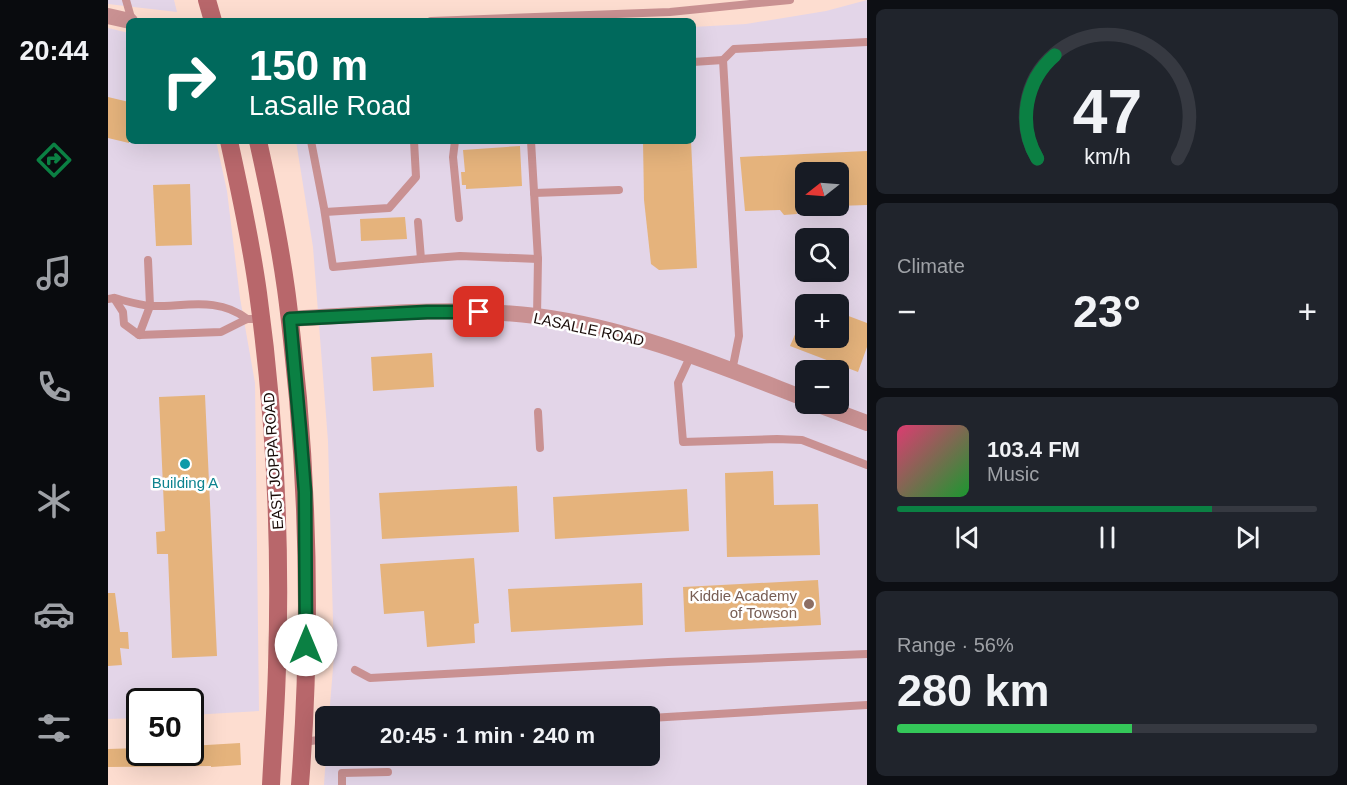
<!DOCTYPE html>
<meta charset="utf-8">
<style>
body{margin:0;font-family:Arial,sans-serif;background:#20242c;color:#f1f3f6;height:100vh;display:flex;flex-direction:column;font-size:22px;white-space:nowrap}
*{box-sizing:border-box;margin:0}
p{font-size:20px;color:#9ea1a6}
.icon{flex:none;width:33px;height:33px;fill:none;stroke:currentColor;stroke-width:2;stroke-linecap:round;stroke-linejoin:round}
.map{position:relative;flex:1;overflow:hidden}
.details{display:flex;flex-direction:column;gap:9px;padding:9px;background:#0d0f14;width:480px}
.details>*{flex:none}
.banner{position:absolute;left:18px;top:18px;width:570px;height:126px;border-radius:9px;box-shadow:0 6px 24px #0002;background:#00695c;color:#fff;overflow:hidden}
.needle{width:39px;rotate:253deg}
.fabs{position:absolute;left:687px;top:162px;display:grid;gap:12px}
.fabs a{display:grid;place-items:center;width:54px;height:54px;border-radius:9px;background:#171b24;box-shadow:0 6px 24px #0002;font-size:30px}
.speed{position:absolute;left:18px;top:688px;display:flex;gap:12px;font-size:30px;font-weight:700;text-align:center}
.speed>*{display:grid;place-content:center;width:78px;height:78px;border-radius:50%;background:#171b24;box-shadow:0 6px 24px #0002;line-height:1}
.speed .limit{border:3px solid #111;border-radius:9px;background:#fff;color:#111}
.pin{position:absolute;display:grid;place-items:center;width:51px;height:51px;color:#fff;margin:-26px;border-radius:12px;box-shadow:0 3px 9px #0006}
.me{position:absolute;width:66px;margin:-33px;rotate:0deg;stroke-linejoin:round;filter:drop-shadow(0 0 4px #0008)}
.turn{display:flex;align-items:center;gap:21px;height:126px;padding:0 24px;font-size:27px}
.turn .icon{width:78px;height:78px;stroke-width:2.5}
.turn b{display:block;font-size:42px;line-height:51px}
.big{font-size:45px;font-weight:800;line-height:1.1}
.details .tile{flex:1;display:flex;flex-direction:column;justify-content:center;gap:9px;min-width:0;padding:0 21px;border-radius:9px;background:#20242c}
.details .dial{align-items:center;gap:0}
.dial svg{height:156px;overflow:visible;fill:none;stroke:#363941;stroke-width:7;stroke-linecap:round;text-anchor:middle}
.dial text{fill:#f1f3f6;stroke:none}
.song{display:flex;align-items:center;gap:18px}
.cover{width:72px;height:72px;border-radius:9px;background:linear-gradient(135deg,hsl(340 70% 55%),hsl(130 70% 35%))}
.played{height:6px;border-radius:3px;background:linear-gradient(90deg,#0b8043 75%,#363941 75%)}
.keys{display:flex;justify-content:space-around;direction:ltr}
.heat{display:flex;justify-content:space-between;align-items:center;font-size:33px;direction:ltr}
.charge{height:9px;border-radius:4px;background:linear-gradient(90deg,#34c759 56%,#363941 0)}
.trip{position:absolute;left:207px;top:706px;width:345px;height:60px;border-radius:9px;background:#171b24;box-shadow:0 6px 24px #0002;font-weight:800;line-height:60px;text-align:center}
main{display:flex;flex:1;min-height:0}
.menu{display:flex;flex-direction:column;width:108px;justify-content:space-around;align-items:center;background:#090b0e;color:#9ea1a6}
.menu .icon{width:42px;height:42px}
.menu .current{color:#0b8043}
.menu b{font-size:27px;color:#f1f3f6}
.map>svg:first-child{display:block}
</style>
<main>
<nav class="menu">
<b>20:44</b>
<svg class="icon current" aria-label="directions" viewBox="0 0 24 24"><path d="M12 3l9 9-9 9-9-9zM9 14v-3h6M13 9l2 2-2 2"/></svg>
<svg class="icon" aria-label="music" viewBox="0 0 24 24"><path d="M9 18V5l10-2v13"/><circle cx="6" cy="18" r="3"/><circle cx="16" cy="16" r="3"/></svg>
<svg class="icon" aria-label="phone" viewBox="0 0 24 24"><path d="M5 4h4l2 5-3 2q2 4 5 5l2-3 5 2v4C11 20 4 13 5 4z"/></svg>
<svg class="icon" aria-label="climate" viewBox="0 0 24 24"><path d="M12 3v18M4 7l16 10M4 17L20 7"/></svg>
<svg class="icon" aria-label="car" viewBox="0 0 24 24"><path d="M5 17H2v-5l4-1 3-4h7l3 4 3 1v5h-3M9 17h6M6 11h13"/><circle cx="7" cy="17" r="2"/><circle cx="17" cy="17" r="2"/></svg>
<svg class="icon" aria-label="filters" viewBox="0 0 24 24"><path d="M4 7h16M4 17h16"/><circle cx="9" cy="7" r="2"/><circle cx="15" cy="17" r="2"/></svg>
</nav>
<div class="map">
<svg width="759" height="785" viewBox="0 0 759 785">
<rect width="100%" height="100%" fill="#fdddd0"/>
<g fill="#e3d5e8" fill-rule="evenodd">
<path d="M 0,0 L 66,0 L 69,12 L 0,4 Z"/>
<path d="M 759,0 L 759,785 L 216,785 L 218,756 L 542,756 L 542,717 L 221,717 L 226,656 L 220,441 L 205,247 L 188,141 L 585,141 L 585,27 L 638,24 L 718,11 ZM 698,172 L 730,172 L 730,206 L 698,206 ZM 698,238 L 730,238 L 730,272 L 698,272 ZM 698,304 L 730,304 L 730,338 L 698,338 ZM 698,370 L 730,370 L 730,404 L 698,404 Z"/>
<path d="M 0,28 L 21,33 L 21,141 L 108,141 L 119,191 L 132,298 L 147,383 L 151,711 L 83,715 L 82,702 L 32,702 L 31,718 L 0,719 Z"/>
</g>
<g fill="#e5b37c">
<path d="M 0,97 L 21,102 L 21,143 L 0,138 Z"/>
<path d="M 535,141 L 583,141 L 589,268 L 551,270 L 543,264 L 536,200 Z"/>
<path d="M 412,146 L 414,186 L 358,189 L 358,185 L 354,185 L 353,172 L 357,172 L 355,150 Z"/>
<path d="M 759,151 L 759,205 L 730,206 L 730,172 L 698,172 L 698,207 L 688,207 L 689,214 L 676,215 L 672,210 L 637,211 L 632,157 Z"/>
<path d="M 82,184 L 84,245 L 48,246 L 45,185 Z"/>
<path d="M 297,217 L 299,239 L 253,241 L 252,219 Z"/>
<path d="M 698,309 L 698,349 L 702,338 L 730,338 L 730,312 L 759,323 L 759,347 L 750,372 L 682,346 Z"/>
<path d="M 324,353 L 326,387 L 265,391 L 263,357 Z"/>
<path d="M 97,395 L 109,656 L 64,658 L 60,554 L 49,554 L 48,532 L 57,531 L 51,397 Z"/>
<path d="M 665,471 L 666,505 L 710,504 L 712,555 L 619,557 L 617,473 Z"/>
<path d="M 409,486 L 411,532 L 274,539 L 271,493 Z"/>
<path d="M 579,489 L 581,531 L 447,539 L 445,497 Z"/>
<path d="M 366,558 L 371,623 L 366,624 L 367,643 L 319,647 L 316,611 L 276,614 L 272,564 Z"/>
<path d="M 710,580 L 713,625 L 577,632 L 575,587 Z"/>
<path d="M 534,583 L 535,625 L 403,632 L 400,589 Z"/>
<path d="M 0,593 L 7,593 L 12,632 L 20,632 L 21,649 L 12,648 L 14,665 L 0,666 Z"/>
<path d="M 132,743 L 133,765 L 103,767 L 103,766 L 0,767 L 0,749 L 32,748 L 32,753 L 82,753 L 82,746 Z"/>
</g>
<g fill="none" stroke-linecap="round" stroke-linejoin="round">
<g stroke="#c99192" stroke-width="8">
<path d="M 18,0 L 24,21"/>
<path d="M 323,21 L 562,12 L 682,0"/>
<path d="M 585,62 L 615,60"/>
<path d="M 203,141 L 216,208 L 225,267 L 313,259 L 352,256 L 430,259"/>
<path d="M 347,141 L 345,157 L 351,218"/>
<path d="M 423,141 L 430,259 L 429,316"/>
<path d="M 426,193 L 511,190"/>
<path d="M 217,212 L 281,208 L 308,177 L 306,141"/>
<path d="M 310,222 L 313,259"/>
<path d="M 6,298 L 15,312 L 16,324 L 31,335 L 113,332 L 139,319 L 153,319"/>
<path d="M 0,299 L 6,298 C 18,301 31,305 43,306 C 76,307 110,296 139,319"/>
<path d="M 31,335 L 42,306 L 40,260"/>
<path d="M 583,355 L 570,383 L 575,442 L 669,439 L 694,440 L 759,465"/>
<path d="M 624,371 L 631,336 L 615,60 L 626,49 L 759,42"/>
<path d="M 430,412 L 432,448"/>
<path d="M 247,670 L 262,678 L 560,662 L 759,654"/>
<path d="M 542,718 L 759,705"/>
<path d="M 195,742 L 218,739"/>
<path d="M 234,785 L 234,773 L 280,772"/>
</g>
<g stroke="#c99192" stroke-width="16">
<path d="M 0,16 L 22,21"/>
<path d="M 182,319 C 264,314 347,306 428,316 C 522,328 610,365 698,399"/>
<path d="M 708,404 L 759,423"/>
</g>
<g stroke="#b8676b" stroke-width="18">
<path d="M 99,0 L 105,21"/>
<path d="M 121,141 C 132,191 143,242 150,293 C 167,416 173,542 169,667 C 168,706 165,746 163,785"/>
<path d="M 150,141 C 161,190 171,239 178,289 C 183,325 186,361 190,398 C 201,526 202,656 192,785"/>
</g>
</g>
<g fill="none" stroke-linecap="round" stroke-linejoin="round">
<defs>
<path id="route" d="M 198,645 L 197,492 L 192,429 L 182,319 L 319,312 L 371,312"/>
</defs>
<use href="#route" stroke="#07532c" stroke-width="15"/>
<use href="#route" stroke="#0b8043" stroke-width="10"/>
</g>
<circle fill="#0f9aa8" stroke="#fff" stroke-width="2" cx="77" cy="464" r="6"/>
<circle fill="#8d6e63" stroke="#fff" stroke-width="2" cx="701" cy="604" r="6"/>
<g text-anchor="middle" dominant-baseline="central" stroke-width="5" stroke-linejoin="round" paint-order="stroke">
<g font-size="15" fill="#180b07" stroke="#fff">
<text transform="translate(481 329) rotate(12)">LASALLE ROAD</text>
<text transform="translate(165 461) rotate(-94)">EAST JOPPA ROAD</text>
</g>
<g font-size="15" fill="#0d838f" stroke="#fff">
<text x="77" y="482">Building A</text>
</g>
<g font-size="15" fill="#785e54" stroke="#fff" text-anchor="end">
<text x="689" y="595">Kiddie Academy<tspan x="689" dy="17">of Towson</tspan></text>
</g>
</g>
</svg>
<div class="fabs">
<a><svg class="needle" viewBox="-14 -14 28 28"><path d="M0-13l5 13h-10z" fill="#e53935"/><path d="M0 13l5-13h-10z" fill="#9ea1a6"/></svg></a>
<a><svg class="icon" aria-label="search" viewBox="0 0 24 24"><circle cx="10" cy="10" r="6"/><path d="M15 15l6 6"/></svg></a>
<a>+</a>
<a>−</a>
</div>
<div class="speed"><div class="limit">50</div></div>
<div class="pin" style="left:371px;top:312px;background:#d93025"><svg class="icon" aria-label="arrive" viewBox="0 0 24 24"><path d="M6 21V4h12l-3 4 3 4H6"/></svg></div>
<svg class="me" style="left:198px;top:645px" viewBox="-20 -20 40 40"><circle r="19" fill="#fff"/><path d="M0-13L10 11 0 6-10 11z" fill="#0b8043"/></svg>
<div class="trip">20:45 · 1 min · 240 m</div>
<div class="banner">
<div class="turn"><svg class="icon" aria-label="right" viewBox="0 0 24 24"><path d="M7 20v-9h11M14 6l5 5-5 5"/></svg><div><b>150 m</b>LaSalle Road</div></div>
</div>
</div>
<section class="details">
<div class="tile dial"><svg viewBox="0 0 100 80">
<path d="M14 69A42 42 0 1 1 86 69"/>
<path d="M14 69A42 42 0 0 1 23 16" stroke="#0b8043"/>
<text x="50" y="56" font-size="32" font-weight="700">47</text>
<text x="50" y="72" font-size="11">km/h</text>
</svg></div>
<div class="tile"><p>Climate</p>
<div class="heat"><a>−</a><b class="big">23°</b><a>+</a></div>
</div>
<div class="tile">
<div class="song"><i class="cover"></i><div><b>103.4 FM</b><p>Music</p></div></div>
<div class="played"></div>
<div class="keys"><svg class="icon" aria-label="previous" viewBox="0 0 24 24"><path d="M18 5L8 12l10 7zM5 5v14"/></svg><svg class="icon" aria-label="pause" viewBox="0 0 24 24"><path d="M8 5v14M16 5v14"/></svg><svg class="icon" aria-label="next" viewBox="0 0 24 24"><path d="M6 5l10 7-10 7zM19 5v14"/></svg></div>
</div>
<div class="tile"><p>Range · 56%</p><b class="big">280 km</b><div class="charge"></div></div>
</section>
</main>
